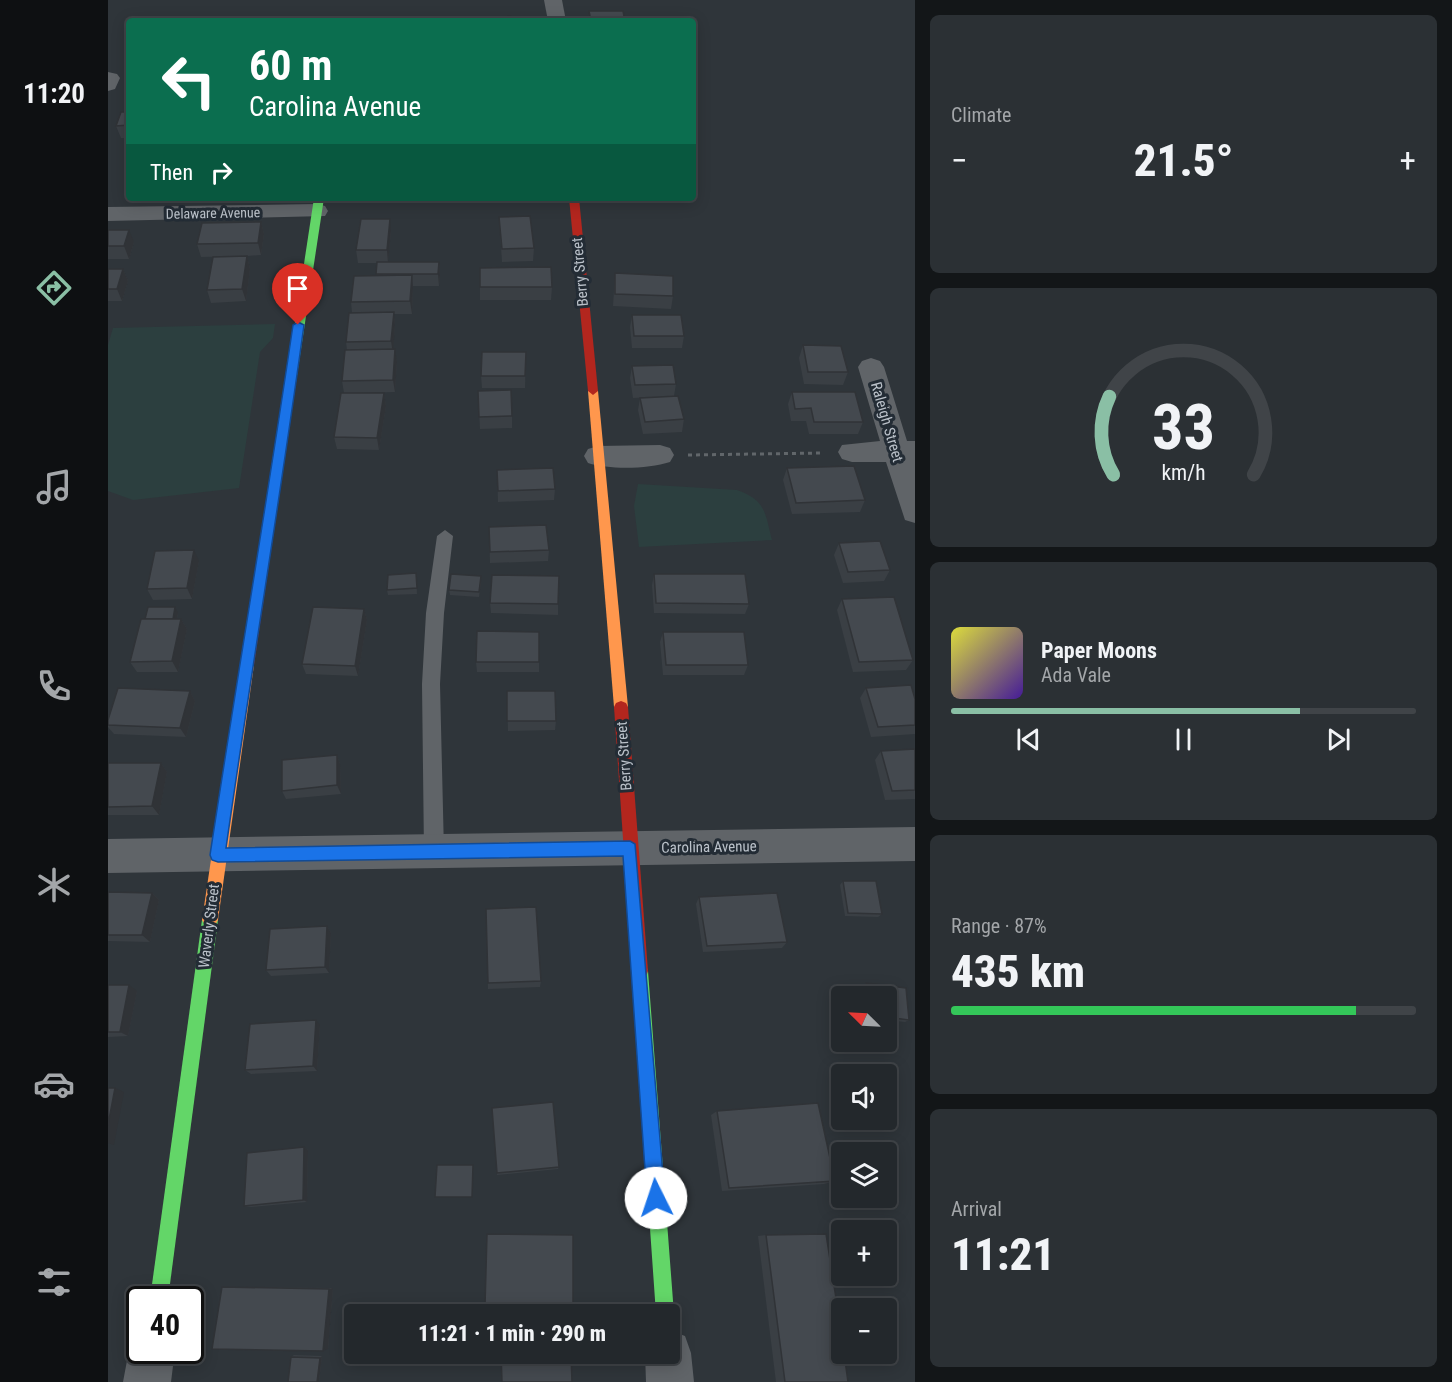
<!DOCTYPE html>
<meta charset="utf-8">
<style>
body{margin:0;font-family:"Roboto Condensed",sans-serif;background:#2b3034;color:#f1f3f6;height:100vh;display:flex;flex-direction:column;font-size:22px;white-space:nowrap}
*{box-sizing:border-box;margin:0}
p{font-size:20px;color:#a3a6a9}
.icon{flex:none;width:33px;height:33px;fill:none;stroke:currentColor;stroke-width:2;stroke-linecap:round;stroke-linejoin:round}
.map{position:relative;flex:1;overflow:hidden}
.details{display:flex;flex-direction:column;gap:15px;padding:15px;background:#131618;width:537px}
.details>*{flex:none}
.banner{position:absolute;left:18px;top:18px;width:570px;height:183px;border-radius:6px;box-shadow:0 3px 15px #0003,0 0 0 2px #404448;background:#0b6e4f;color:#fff;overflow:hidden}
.needle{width:39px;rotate:294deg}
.buttons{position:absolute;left:723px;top:986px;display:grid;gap:12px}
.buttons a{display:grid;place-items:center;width:66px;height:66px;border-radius:6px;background:#23282c;box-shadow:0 3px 15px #0003,0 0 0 2px #404448;font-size:30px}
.speed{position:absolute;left:18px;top:1286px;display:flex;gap:12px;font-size:30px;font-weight:700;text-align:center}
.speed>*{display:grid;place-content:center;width:78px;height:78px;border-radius:50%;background:#23282c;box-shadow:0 3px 15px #0003,0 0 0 2px #404448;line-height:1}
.speed .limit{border:3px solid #111;border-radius:9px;background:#fff;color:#111}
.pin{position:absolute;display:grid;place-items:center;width:51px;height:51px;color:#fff;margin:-62px -26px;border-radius:50% 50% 50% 0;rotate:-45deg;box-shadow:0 0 6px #0007}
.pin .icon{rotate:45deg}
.me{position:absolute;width:66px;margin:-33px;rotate:356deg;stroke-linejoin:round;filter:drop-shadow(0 0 4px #0008)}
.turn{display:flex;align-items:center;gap:21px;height:126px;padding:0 24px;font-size:27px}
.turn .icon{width:78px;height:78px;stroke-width:2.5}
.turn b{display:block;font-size:42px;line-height:51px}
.then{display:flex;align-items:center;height:57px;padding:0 24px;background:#0003;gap:12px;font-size:22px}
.big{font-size:45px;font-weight:800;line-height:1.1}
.details .tile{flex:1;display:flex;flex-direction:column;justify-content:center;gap:9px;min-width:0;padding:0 21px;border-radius:9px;background:#2b3034}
.details .dial{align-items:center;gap:0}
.dial svg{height:156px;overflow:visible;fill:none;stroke:#404448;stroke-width:7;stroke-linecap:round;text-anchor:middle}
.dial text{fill:#f1f3f6;stroke:none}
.song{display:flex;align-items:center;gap:18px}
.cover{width:72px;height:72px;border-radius:9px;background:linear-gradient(135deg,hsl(60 70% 55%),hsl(260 70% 35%))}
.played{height:6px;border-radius:3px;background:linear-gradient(90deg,#8abfa5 75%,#404448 75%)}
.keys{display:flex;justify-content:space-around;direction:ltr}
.heat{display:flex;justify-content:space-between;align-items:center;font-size:33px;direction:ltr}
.charge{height:9px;border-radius:4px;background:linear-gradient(90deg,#34c759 87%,#404448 0)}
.trip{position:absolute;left:236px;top:1304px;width:336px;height:60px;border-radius:6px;background:#23282c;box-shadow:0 3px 15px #0003,0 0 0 2px #404448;font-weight:800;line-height:60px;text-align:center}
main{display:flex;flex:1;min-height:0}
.tab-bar{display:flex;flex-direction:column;width:108px;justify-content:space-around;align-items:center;background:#0e1012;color:#a3a6a9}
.tab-bar .icon{width:42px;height:42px}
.tab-bar .on{color:#8abfa5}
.tab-bar b{font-size:27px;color:#f1f3f6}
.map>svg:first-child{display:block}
</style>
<main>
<nav class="tab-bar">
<b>11:20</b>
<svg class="icon on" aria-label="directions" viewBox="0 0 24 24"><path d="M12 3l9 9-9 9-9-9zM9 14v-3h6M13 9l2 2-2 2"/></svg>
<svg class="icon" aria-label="music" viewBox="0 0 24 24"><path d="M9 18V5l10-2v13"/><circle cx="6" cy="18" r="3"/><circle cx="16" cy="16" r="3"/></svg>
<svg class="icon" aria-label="phone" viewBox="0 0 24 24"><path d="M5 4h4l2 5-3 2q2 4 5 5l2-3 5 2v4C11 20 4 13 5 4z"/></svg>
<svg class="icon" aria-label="climate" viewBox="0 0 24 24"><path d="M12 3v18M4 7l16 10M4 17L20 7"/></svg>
<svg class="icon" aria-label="car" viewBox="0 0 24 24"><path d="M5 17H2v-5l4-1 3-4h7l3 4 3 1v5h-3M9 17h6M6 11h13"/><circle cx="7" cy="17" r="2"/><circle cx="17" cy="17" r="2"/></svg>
<svg class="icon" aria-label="filters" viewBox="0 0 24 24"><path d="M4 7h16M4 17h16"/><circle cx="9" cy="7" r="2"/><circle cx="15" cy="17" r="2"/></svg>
</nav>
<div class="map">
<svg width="807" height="1382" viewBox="0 0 807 1382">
<rect width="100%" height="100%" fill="#2f353a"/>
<g fill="#2c3f3f">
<path d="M 167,324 L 165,338 L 152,352 L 131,488 L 25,500 L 0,491 L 0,345 L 5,328 Z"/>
<path d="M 530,484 L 629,490 C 658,500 657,513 664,540 L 531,547 L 526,506 Z"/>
</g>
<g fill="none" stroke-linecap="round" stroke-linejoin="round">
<path stroke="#61666a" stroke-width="3" stroke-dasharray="4 4" stroke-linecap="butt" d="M 580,455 L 716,453"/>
<path fill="#606468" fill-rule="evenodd" d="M 337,530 L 345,536 L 336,613 L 332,684 L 336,852 L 333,859 L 326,861 L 319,859 L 316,852 L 314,684 L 318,613 L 329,536 Z"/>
<g fill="#606468" fill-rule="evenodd">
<path d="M 436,0 L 454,0 L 458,21 L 440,21 Z"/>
<path d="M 0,72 L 9,74 L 12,78 L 7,89 L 0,91 Z"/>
<path d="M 209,204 L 217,206 L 220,211 L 217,216 L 0,221 L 0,207 Z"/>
<path d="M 763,358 L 772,361 L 776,367 L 799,441 L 807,441 L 807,523 L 797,520 L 778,462 L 744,462 L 734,459 L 730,452 L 734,445 L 772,441 L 750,367 L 754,361 Z"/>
<path d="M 552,445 L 562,448 L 566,455 L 562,462 C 540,469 502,470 480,463 L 476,456 L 480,449 L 490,446 Z"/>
<path d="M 807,827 L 807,861 L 0,873 L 0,839 Z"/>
<path d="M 561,1330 L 577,1336 L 583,1353 L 586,1382 L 538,1382 L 537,1353 L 561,1353 Z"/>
<path d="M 32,1332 L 32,1350 L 67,1350 L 63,1382 L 15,1382 L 21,1350 L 27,1333 Z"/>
</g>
<g fill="#63d668" fill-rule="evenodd">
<path d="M 206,198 L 216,198 L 188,382 L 183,386 L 178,382 Z"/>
<path d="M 102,912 L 107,915 L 110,920 L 60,1299 L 42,1299 L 94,920 L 97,915 Z"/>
<path d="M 532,963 L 538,965 L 540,971 L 566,1314 L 561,1322 L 561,1314 L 548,1314 L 524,971 L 526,965 Z"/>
</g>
<g fill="#ff974d" fill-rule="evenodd">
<path d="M 485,387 L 490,391 L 520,707 L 518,711 L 513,713 L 508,711 L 506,707 L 480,391 Z"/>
<path d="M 139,659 L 144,661 L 146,665 L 110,920 L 107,925 L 102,928 L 97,925 L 94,920 L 132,665 L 134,661 Z"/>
</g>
<g fill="#b3261e" fill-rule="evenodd">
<path d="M 461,198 L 471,198 L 490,391 L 485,395 L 480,391 Z"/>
<path d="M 183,378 L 188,382 L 146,665 L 144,669 L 134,669 L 132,665 L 178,382 Z"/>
<path d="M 513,701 L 518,703 L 520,707 L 540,971 L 538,977 L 532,979 L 526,977 L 524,971 L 506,707 L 508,703 Z"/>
</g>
</g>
<g fill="#3a3f44">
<path d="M 21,112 L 21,138 L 13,138 L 8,126 Z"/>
<path d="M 391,217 L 426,248 L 425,261 L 394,262 Z"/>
<path d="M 153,222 L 156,234 L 153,255 L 139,256 L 142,269 L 138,301 L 103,303 L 99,290 L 138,256 L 93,257 L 89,244 Z"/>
<path d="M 0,230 L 26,242 L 21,259 L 0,259 Z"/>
<path d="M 283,231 L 280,262 L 331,262 L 332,275 L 331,286 L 305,286 L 304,314 L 286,314 L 287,325 L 285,349 L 289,362 L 287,392 L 249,393 L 276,393 L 278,406 L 271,450 L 229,449 L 226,437 L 236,393 L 234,381 L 239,350 L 238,342 L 244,313 L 243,302 L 268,276 L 269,263 L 250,263 L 248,250 Z"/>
<path d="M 0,269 L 15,269 L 20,281 L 14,301 L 0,301 Z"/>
<path d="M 507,273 L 565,296 L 563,309 L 505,306 Z"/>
<path d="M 372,287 L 444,287 L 443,300 L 372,300 Z"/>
<path d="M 524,315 L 576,336 L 574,348 L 524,348 L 522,327 Z"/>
<path d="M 695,345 L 740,372 L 735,385 L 696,384 L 691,358 Z"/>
<path d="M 418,352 L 417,388 L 374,388 L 373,376 Z"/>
<path d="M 524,366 L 568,384 L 566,396 L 576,419 L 574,432 L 535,434 L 530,410 L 532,398 L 548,397 L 525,398 L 522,378 Z"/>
<path d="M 370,391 L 404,416 L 404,428 L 372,429 Z"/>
<path d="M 684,392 L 755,422 L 750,434 L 701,434 L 698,421 L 683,421 L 680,404 Z"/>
<path d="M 679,468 L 757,500 L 752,512 L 684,514 L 675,480 Z"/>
<path d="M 389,470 L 447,489 L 446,500 L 390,502 Z"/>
<path d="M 381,527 L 441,550 L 440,561 L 382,563 Z"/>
<path d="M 731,543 L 782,570 L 776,581 L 735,583 L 726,555 Z"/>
<path d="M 91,561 L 84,599 L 45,600 L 39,589 Z"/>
<path d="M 308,573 L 309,594 L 280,595 L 279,590 Z"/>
<path d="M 546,574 L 641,604 L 637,614 L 546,613 L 544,585 Z"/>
<path d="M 373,582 L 371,597 L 342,595 L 341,590 Z"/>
<path d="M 734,599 L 805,660 L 798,670 L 745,672 L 729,610 Z"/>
<path d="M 382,603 L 450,604 L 450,615 L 383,613 Z"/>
<path d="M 256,609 L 259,620 L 250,676 L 198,674 L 194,664 Z"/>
<path d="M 70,613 L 69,619 L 73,619 L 79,629 L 70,672 L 29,672 L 22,662 L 37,619 Z"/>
<path d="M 555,632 L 640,665 L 636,675 L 555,675 L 552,642 Z"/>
<path d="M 368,662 L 431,662 L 431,672 L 369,672 Z"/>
<path d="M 758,688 L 807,699 L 807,734 L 763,737 L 752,698 Z"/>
<path d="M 82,691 L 87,701 L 78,737 L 6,734 L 0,727 L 0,720 Z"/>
<path d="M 399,691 L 448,721 L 447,730 L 400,731 Z"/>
<path d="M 807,749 L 807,799 L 777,800 L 767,760 L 773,751 Z"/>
<path d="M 229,755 L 232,764 L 233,794 L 178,799 L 174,791 Z"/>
<path d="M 0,763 L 53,763 L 59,772 L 51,815 L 0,815 Z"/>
<path d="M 735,881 L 774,914 L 770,917 L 737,916 L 732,885 Z"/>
<path d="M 0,892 L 44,893 L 51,900 L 42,942 L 0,941 Z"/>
<path d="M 591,897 L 679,942 L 674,948 L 595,952 L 588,904 Z"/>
<path d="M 378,909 L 433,981 L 432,987 L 380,989 Z"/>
<path d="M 219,926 L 223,933 L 221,973 L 163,976 L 158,970 Z"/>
<path d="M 758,983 L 798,988 L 801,1020 L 797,1022 L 778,1020 L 778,996 L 755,996 L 754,986 Z"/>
<path d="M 0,985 L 29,991 L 20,1036 L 0,1037 Z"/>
<path d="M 212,1025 L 209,1071 L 143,1074 L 137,1070 Z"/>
<path d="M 384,1108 L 451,1167 L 450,1169 L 389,1175 Z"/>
<path d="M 609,1111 L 727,1181 L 716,1184 L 614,1191 L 603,1115 Z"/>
<path d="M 196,1147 L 200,1150 L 199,1202 L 142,1207 L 136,1206 Z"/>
<path d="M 658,1235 L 740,1382 L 668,1382 L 650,1236 Z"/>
<path d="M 114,1287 L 225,1288 L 220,1349 Z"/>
<path d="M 186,1355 L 214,1356 L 211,1382 L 180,1382 L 183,1357 Z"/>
</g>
<g fill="#303337">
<path d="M 282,219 L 283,231 L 280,263 L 279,250 Z"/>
<path d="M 153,222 L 156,234 L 153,255 L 150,243 Z"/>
<path d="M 21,230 L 26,242 L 21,259 L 16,246 Z"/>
<path d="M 139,256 L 142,269 L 138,301 L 134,289 Z"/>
<path d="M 331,262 L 332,275 L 331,286 L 330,274 Z"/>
<path d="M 15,269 L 20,281 L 14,301 L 9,289 Z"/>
<path d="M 304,275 L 305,288 L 304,314 L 302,301 Z"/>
<path d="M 286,312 L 287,325 L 285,354 L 283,341 Z"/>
<path d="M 287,349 L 289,362 L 287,392 L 285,380 Z"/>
<path d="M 276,393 L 278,406 L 271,450 L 269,438 Z"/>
<path d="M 86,550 L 91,561 L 84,599 L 79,588 Z"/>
<path d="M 67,607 L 70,613 L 67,628 L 64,622 Z"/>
<path d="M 256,609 L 259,620 L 250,676 L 247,666 Z"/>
<path d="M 73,619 L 79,629 L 70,672 L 64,661 Z"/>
<path d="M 82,691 L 87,701 L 78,737 L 72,728 Z"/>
<path d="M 229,755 L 232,764 L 233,794 L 229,785 Z"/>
<path d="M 53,763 L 59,772 L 51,815 L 44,806 Z"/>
<path d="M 44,893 L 51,900 L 42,942 L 34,935 Z"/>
<path d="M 219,926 L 223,933 L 221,973 L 217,967 Z"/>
<path d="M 21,985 L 29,991 L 20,1036 L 12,1032 Z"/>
<path d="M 208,1020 L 212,1025 L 209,1071 L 205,1066 Z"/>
<path d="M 7,1088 L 16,1092 L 6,1145 L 0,1143 L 0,1125 Z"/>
<path d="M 196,1147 L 200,1150 L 199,1202 L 195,1200 Z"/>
<path d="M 225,1288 L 220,1349 L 215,1351 L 221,1289 Z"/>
<path d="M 214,1356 L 211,1382 L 209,1382 L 212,1358 Z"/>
</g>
<g fill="#44494f" stroke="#303337" stroke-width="1.5">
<path d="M 481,11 L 515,11 L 517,21 L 483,21 Z"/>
<path d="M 400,16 L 417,20 L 416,21 L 396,21 Z"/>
<path d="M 13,112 L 21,112 L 21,125 L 8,126 Z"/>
<path d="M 422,216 L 426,248 L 394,249 L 391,217 Z"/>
<path d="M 253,219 L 282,219 L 279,250 L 248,250 Z"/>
<path d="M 153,222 L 150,243 L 89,244 L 94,223 Z"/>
<path d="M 0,230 L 21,230 L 16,246 L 0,246 Z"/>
<path d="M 139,256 L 134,289 L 99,290 L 105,257 Z"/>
<path d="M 269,262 L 331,262 L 330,274 L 268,274 Z"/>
<path d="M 443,267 L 444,287 L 372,287 L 372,268 Z"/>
<path d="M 0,269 L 15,269 L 9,289 L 0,289 Z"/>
<path d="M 507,273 L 565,276 L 565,296 L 507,294 Z"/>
<path d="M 304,275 L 302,301 L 243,302 L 246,276 Z"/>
<path d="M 286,312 L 283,341 L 238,342 L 241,313 Z"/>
<path d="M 524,315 L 573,315 L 576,336 L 526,336 Z"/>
<path d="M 695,345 L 733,346 L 740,372 L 700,372 Z"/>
<path d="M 287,349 L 285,380 L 234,381 L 237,350 Z"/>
<path d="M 374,352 L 418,352 L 417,376 L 373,376 Z"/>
<path d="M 565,365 L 568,384 L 527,385 L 524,366 Z"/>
<path d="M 403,390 L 404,416 L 371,417 L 370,391 Z"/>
<path d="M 684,392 L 747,392 L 755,422 L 706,422 L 703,408 L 687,409 Z"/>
<path d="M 233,393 L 276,393 L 269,438 L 226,437 Z"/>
<path d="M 570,396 L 576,419 L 537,422 L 532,398 Z"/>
<path d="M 746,466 L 757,500 L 688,503 L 679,468 Z"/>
<path d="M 445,468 L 447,489 L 390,491 L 389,470 Z"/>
<path d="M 438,525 L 441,550 L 382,552 L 381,527 Z"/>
<path d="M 772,541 L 782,570 L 740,572 L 731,543 Z"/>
<path d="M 86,550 L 79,588 L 39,589 L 47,551 Z"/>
<path d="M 308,573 L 309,588 L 279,590 L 280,575 Z"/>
<path d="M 343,574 L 373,576 L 371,592 L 341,590 Z"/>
<path d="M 546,574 L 637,574 L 641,604 L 548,603 Z"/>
<path d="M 384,575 L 451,576 L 450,604 L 382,603 Z"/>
<path d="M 786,597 L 805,660 L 751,662 L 734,599 Z"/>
<path d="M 40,607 L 67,607 L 65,619 L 37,619 Z"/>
<path d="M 205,607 L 256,609 L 247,666 L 194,664 Z"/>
<path d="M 33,619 L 73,619 L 64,661 L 22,662 Z"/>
<path d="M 369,631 L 431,632 L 431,662 L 368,662 Z"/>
<path d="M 555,632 L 636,632 L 640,665 L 558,665 Z"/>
<path d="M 803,685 L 807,699 L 807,725 L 770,727 L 758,688 Z"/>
<path d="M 10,688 L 82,691 L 72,728 L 0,725 L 0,720 Z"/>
<path d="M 399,691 L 447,691 L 448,721 L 399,721 Z"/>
<path d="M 807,749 L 807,790 L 784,791 L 773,751 Z"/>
<path d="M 229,755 L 229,785 L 174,791 L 174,760 Z"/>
<path d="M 0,763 L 53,763 L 44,806 L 0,807 Z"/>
<path d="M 735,881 L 768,881 L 774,914 L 740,913 Z"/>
<path d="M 0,892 L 44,893 L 34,935 L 0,935 Z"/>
<path d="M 669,893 L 679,942 L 599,946 L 591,897 Z"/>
<path d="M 428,907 L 433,981 L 380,983 L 378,909 Z"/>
<path d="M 219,926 L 217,967 L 158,970 L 162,929 Z"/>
<path d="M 758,983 L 798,988 L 801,1020 L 778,1017 L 778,996 L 759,996 Z"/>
<path d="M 0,985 L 21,985 L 12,1032 L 0,1032 Z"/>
<path d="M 208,1020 L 205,1066 L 137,1070 L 142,1024 Z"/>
<path d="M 0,1088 L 7,1088 L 0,1125 Z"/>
<path d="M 445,1102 L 451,1167 L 389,1173 L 384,1108 Z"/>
<path d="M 710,1103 L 727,1181 L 621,1188 L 609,1111 Z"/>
<path d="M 196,1147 L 195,1200 L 136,1206 L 139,1153 Z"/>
<path d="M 329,1165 L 365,1165 L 364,1197 L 327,1197 Z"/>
<path d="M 379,1234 L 465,1235 L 465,1307 L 377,1306 Z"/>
<path d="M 718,1234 L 734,1337 L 734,1353 L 736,1353 L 740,1382 L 677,1382 L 658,1235 Z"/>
<path d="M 114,1287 L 221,1289 L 215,1351 L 104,1349 Z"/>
<path d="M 393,1353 L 463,1353 L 464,1382 L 394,1382 Z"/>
<path d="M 183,1357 L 212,1358 L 209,1382 L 180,1382 Z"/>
</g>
<path fill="#1a73e8" stroke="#114b97" stroke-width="1.5" d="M 190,322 L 196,325 C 172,500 143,673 118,848 L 522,841 L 527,844 L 557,1198 L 554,1204 L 548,1207 L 542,1204 L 539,1198 L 515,856 L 110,862 L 104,860 L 102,855 C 129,678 159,502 185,325 Z"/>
<g text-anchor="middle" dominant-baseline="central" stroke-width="6" stroke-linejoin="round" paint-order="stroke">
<g font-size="14" fill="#bbc2ca" stroke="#232c35">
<text transform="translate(105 213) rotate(-1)">Delaware Avenue</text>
</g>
<g font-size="15" fill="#bbc2ca" stroke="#232c35">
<text transform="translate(472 272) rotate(-95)">Berry Street</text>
<text transform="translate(779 422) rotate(74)">Raleigh Street</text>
<text transform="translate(516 756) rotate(-94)">Berry Street</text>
<text transform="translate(601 847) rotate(-1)">Carolina Avenue</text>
<text transform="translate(101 926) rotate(-83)">Waverly Street</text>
</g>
</g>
</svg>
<div class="buttons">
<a><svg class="needle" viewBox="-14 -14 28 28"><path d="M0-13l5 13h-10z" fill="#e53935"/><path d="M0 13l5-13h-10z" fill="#a3a6a9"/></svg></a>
<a><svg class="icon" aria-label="sound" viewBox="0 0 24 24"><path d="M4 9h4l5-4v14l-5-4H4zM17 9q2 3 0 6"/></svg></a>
<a><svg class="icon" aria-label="layers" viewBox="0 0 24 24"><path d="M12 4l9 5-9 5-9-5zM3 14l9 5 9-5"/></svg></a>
<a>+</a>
<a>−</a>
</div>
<div class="speed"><div class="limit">40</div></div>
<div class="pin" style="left:190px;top:325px;background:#d93025"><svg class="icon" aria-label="arrive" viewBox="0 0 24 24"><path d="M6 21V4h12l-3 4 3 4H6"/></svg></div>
<svg class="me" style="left:548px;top:1198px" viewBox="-20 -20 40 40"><circle r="19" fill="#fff"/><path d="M0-13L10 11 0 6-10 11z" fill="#1a73e8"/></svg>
<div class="trip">11:21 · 1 min · 290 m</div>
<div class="banner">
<div class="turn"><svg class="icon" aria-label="left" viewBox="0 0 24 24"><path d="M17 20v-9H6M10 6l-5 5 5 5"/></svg><div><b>60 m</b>Carolina Avenue</div></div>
<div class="then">Then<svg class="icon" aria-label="right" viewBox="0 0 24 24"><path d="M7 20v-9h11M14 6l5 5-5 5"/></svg></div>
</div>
</div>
<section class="details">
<div class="tile"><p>Climate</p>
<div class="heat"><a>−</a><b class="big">21.5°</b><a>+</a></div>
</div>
<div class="tile dial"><svg viewBox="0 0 100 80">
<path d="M14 69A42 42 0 1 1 86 69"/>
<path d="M14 69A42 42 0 0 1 12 29" stroke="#8abfa5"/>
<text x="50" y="56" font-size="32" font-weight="700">33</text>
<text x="50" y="72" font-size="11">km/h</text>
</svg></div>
<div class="tile">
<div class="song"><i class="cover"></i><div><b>Paper Moons</b><p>Ada Vale</p></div></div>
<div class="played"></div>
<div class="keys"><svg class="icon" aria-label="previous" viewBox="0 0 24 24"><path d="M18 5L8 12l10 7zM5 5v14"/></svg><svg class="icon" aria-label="pause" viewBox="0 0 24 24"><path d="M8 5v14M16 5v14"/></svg><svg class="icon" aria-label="next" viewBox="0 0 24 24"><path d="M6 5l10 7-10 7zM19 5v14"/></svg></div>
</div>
<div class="tile"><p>Range · 87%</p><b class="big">435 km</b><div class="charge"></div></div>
<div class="tile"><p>Arrival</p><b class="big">11:21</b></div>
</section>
</main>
